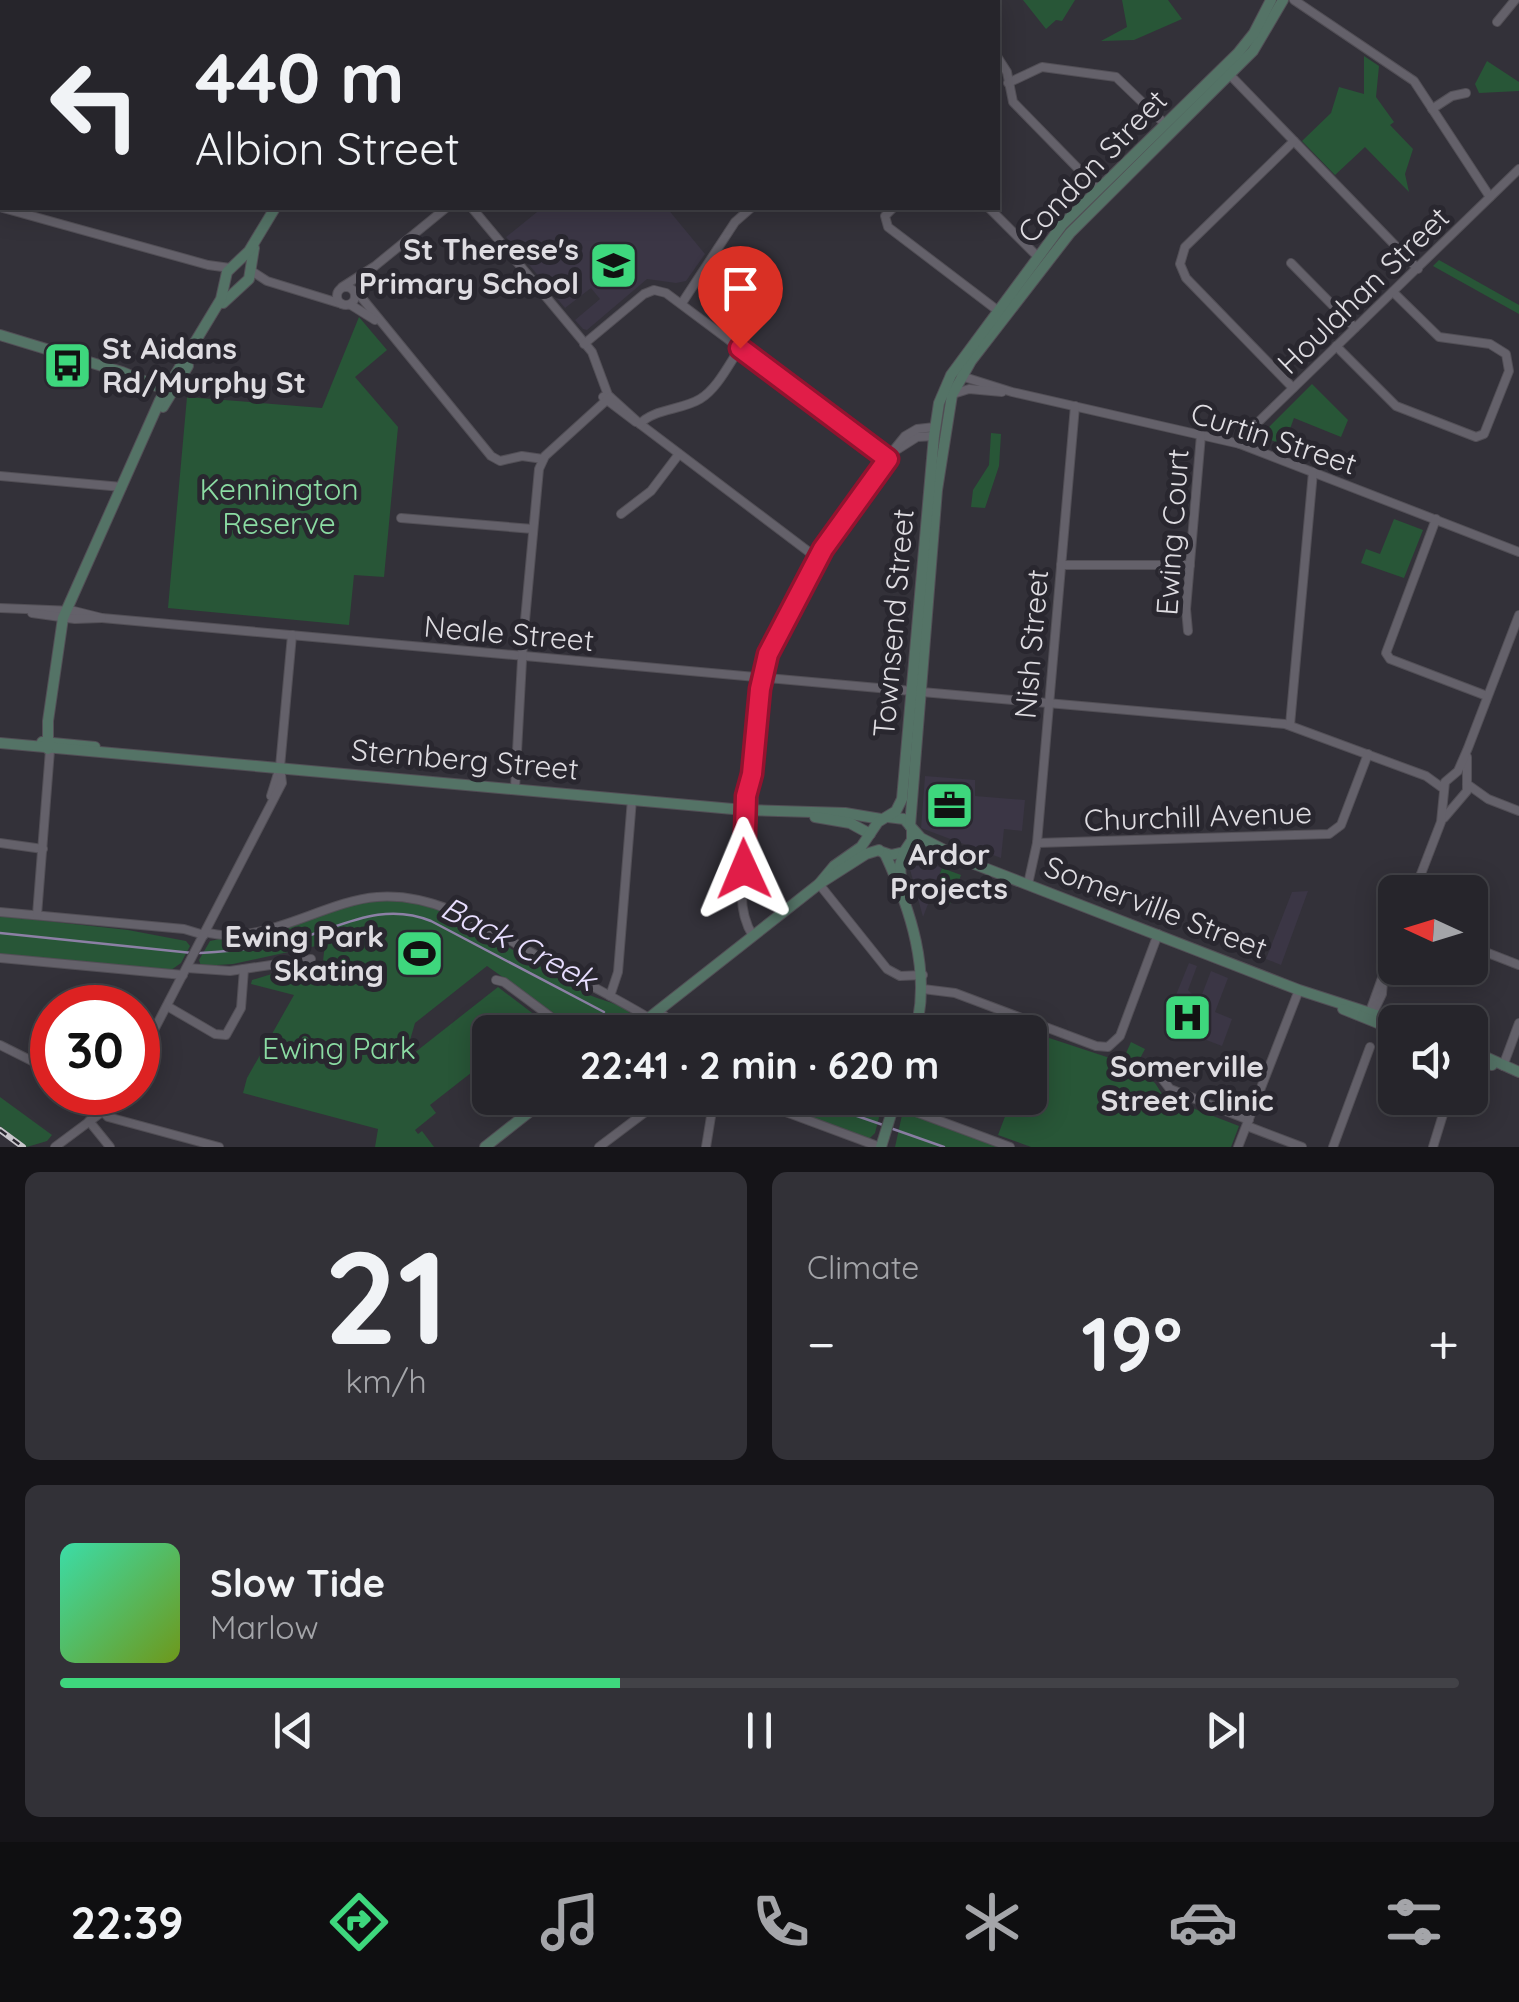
<!DOCTYPE html>
<meta charset="utf-8">
<style>
body{margin:0;font-family:Quicksand,sans-serif;background:#323137;color:#f1f3f6;height:100vh;display:flex;flex-direction:column;font-size:38px;white-space:nowrap}
*{box-sizing:border-box;margin:0}
p{font-size:32px;color:#a4a5a9}
.icon{flex:none;width:55px;height:55px;fill:none;stroke:currentColor;stroke-width:2;stroke-linecap:round;stroke-linejoin:round}
.map{position:relative;height:1147px;overflow:hidden}
.details{display:flex;flex-direction:column;gap:25px;padding:25px;background:#151418;flex:1}
.details>*{flex:none}
.hud{position:absolute;left:0px;top:0px;width:1000px;height:210px;box-shadow:0 5px 25px #0003,0 0 0 2px #424247;background:#26252b;color:#f1f3f6;overflow:hidden}
.needle{width:65px;rotate:274deg}
.controls{position:absolute;left:1378px;top:875px;display:grid;gap:20px}
.controls a{display:grid;place-items:center;width:110px;height:110px;border-radius:15px;background:#26252b;box-shadow:0 5px 25px #0003,0 0 0 2px #424247;font-size:50px}
.speed{position:absolute;left:30px;top:985px;display:flex;gap:20px;font-size:50px;font-weight:700;text-align:center}
.speed>*{display:grid;place-content:center;width:130px;height:130px;border-radius:50%;background:#26252b;box-shadow:0 5px 25px #0003,0 0 0 2px #424247;line-height:1}
.speed .limit{border:15px solid #d22;background:#fff;color:#111}
.pin{position:absolute;display:grid;place-items:center;width:85px;height:85px;color:#fff;margin:-102px -42px;border-radius:50% 50% 50% 0;rotate:-45deg;box-shadow:0 0 10px #0007}
.pin .icon{rotate:45deg}
.me{position:absolute;width:110px;margin:-55px;rotate:359deg;stroke-linejoin:round;filter:drop-shadow(0 0 8px #0008)}
.turn{display:flex;align-items:center;gap:35px;height:210px;padding:0 30px;font-size:45px}
.turn .icon{width:130px;height:130px;stroke-width:2.5}
.turn b{display:block;font-size:70px;line-height:85px}
.big{font-size:75px;font-weight:700;line-height:1.1}
.details .card{flex:1;display:flex;flex-direction:column;justify-content:center;gap:15px;min-width:0;padding:0 35px;border-radius:15px;background:#323137}
.details .dial{align-items:center;gap:0}
.dial b{font-size:130px;line-height:1}
.song{display:flex;align-items:center;gap:30px}
.cover{width:120px;height:120px;border-radius:15px;background:linear-gradient(135deg,hsl(160 70% 55%),hsl(80 70% 35%))}
.played{height:10px;border-radius:5px;background:linear-gradient(90deg,#3ed77d 40%,#424247 40%)}
.keys{display:flex;justify-content:space-around;direction:ltr}
.heat{display:flex;justify-content:space-between;align-items:center;font-size:55px;direction:ltr}
.details .tiles{flex:1;display:grid;gap:25px;grid-template-columns:1fr 1fr}
.card:last-child{grid-column:span 2}
.trip{position:absolute;left:472px;top:1015px;width:575px;height:100px;border-radius:15px;background:#26252b;box-shadow:0 5px 25px #0003,0 0 0 2px #424247;font-weight:700;line-height:100px;text-align:center}
.tab-bar{display:flex;height:160px;justify-content:space-around;align-items:center;background:#0f0f11;color:#a4a5a9}
.tab-bar .icon{width:70px;height:70px}
.tab-bar .active{color:#3ed77d}
.tab-bar b{font-size:45px;color:#f1f3f6}
.map>svg:first-child{display:block}
</style>
<div class="map">
<svg width="1519" height="1147" viewBox="0 0 1519 1147">
<rect width="100%" height="100%" fill="#333139"/>
<g fill="#3b3645">
<path d="M 542,208 L 667,208 L 705,254 L 686,281 L 676,283 L 647,279 L 587,330 L 583,329 L 575,320 L 600,299 L 591,288 L 565,308 L 506,237 Z"/>
<path d="M 925,776 L 975,780 L 975,796 L 1025,800 L 1022,831 L 1004,829 L 1001,858 L 921,828 Z"/>
<path d="M 917,858 L 942,868 L 923,917 L 908,862 Z"/>
<path d="M 1308,891 L 1281,965 L 1266,959 L 1292,892 Z"/>
<path d="M 1189,963 L 1197,966 L 1188,990 L 1193,995 L 1201,997 L 1211,971 L 1228,978 L 1215,1012 L 1232,1019 L 1222,1046 L 1188,1033 L 1190,1026 L 1167,1017 Z"/>
</g>
<g fill="#285637">
<path d="M 1023,0 L 1075,0 L 1062,21 L 1056,20 L 1046,29 Z"/>
<path d="M 1122,0 L 1168,0 L 1182,19 L 1134,40 L 1101,41 L 1127,27 Z"/>
<path d="M 1364,56 L 1379,66 L 1376,97 L 1394,122 L 1390,125 L 1413,149 L 1405,174 L 1409,192 L 1365,147 L 1335,175 L 1302,141 L 1331,113 L 1339,87 L 1364,94 Z"/>
<path d="M 1487,61 L 1519,82 L 1519,91 L 1479,93 L 1475,84 Z"/>
<path d="M 1439,260 L 1519,305 L 1519,314 L 1433,266 Z"/>
<path d="M 359,317 L 387,350 L 355,377 L 398,427 L 384,577 L 354,575 L 349,625 L 168,608 L 187,397 L 322,408 Z"/>
<path d="M 1312,384 L 1348,420 L 1341,437 L 1294,418 L 1284,445 L 1260,436 Z"/>
<path d="M 991,433 L 1001,434 L 999,466 L 985,508 L 971,507 L 973,490 L 989,465 Z"/>
<path d="M 1394,519 L 1423,530 L 1404,578 L 1361,563 L 1366,549 L 1380,554 Z"/>
<path d="M 942,868 L 961,875 L 950,904 L 931,897 Z"/>
<path d="M 409,899 C 471,920 526,959 583,992 C 599,1001 621,1002 632,1015 L 608,1032 L 581,1032 L 487,966 L 415,1023 L 404,1061 L 498,987 L 540,1019 L 523,1032 L 490,1032 L 490,1058 L 430,1105 L 436,1113 L 415,1130 L 418,1134 L 422,1131 L 434,1147 L 375,1147 L 378,1129 L 243,1093 L 247,1078 L 294,995 L 251,984 L 252,980 L 291,968 L 309,973 L 323,961 L 325,944 L 233,964 L 201,966 L 199,960 L 210,941 L 295,923 L 368,900 Z"/>
<path d="M 0,916 L 128,930 L 186,941 L 190,946 L 181,963 L 171,970 L 0,954 Z"/>
<path d="M 1037,1034 L 1122,1062 L 1131,1042 L 1145,1049 L 1135,1068 L 1155,1083 L 1164,1097 L 1239,1126 L 1231,1147 L 1031,1147 L 998,1135 L 1012,1098 L 1030,1098 L 1030,1052 Z"/>
<path d="M 0,1097 L 52,1135 L 47,1141 L 27,1147 L 0,1126 Z"/>
<path d="M 756,1098 L 871,1098 L 878,1100 L 882,1106 L 875,1133 L 869,1139 Z"/>
<path d="M 907,1111 L 1002,1147 L 895,1147 L 902,1115 Z"/>
</g>
<g fill="none" stroke-linecap="round" stroke-linejoin="round">
<g stroke="#8c80a5" stroke-width="2.5">
<path d="M 0,933 L 192,953"/>
<path d="M 200,953 C 231,951 263,948 294,940 C 342,927 381,901 431,921 L 604,1012"/>
<path d="M 805,1098 L 886,1126"/>
<path d="M 893,1129 L 944,1147"/>
</g>
<defs>
<g id="street">
<path d="M 255,0 L 255,1"/>
<path d="M 319,0 L 323,2"/>
<path d="M 442,0 L 447,2"/>
<path d="M 823,0 L 825,2"/>
<path d="M 950,0 L 952,2"/>
<path d="M 1294,0 L 1414,81 L 1490,197"/>
<path d="M 169,2 L 170,0"/>
<path d="M 571,2 L 573,0"/>
<path d="M 694,2 L 698,0"/>
<path d="M 1497,22 L 1515,0"/>
<path d="M 998,58 L 1007,72 L 1013,102 L 1098,189"/>
<path d="M 1230,75 L 1418,269"/>
<path d="M 1008,83 L 1042,67 L 1116,77 L 1165,124"/>
<path d="M 0,95 L 2,96"/>
<path d="M 1432,109 L 1452,96 L 1466,93"/>
<path d="M 3,208 L 208,265 L 230,268"/>
<path d="M 472,208 L 592,352 L 608,395 L 640,424 L 817,558"/>
<path d="M 893,208 L 885,216 L 888,227 L 997,310"/>
<path d="M 989,208 L 1038,257"/>
<path d="M 1291,263 L 1355,328"/>
<path d="M 250,270 L 267,281 L 342,304"/>
<circle cx="346" cy="296" r="9"/>
<path d="M 342,287 L 375,266 L 446,208"/>
<path d="M 357,292 L 491,456 L 500,461 L 522,456 L 543,459"/>
<path d="M 682,303 L 735,222 L 751,208"/>
<path d="M 351,305 L 375,320"/>
<path d="M 584,344 L 644,294 L 654,290 L 666,293 L 888,459"/>
<path d="M 1336,346 L 1396,406 L 1476,437 L 1484,434 L 1509,371 L 1506,354 L 1490,344 L 1439,337 L 1393,292"/>
<path d="M 961,376 L 1012,392 L 1240,444 L 1519,552"/>
<path d="M 1293,388 L 1186,278 L 1180,264 L 1185,247 L 1294,141"/>
<path d="M 953,394 L 969,389 L 1002,392"/>
<path d="M 603,397 L 636,422"/>
<path d="M 640,424 C 653,409 682,410 700,399 C 717,389 729,364 740,348"/>
<path d="M 1240,444 L 1248,432 L 1519,169"/>
<path d="M 898,449 L 917,437 L 934,436"/>
<path d="M 0,476 L 122,487"/>
<path d="M 621,514 L 651,491 L 679,454"/>
<path d="M 401,518 L 533,529"/>
<path d="M 1436,519 L 1386,653 L 1390,659 L 1487,696"/>
<path d="M 1061,565 L 1190,565"/>
<path d="M 0,608 L 74,611 L 102,618 L 912,691"/>
<path d="M 32,613 L 75,619 L 102,618"/>
<path d="M 1188,631 L 1186,609 L 1201,435"/>
<path d="M 922,692 L 1285,724 L 1426,776 L 1444,789"/>
<path d="M 1290,725 L 1313,472"/>
<path d="M 1467,784 L 1488,799 L 1519,811"/>
<path d="M 515,788 L 523,642 L 539,469 L 545,456 L 610,397"/>
<path d="M 271,796 L 280,767"/>
<path d="M 1444,818 L 1467,791 L 1467,757"/>
<path d="M 746,838 L 744,810 L 750,778"/>
<path d="M 0,843 L 43,849"/>
<path d="M 1037,843 L 1329,834 L 1341,825 L 1368,754"/>
<path d="M 819,884 L 887,969 L 900,976 L 923,975"/>
<path d="M 1028,884 L 1037,843 L 1075,406"/>
<path d="M 1414,892 L 1441,822 L 1445,782 L 1458,771 L 1468,748 L 1519,615"/>
<path d="M 0,912 L 184,929 L 204,935"/>
<path d="M 37,915 L 50,750"/>
<path d="M 205,932 C 261,948 323,901 377,897 C 440,892 495,933 548,962 C 581,981 616,998 649,1018"/>
<path d="M 753,936 C 730,900 749,855 753,817 C 755,801 752,787 752,771 C 752,741 756,708 761,679 C 775,607 858,493 905,436 L 917,429 L 935,427"/>
<path d="M 1470,946 L 1519,965"/>
<path d="M 0,958 L 183,975"/>
<path d="M 187,968 L 230,971 L 311,959"/>
<path d="M 496,980 L 504,982 L 571,1032"/>
<path d="M 923,989 L 955,993 L 1096,1046 L 1108,1047 L 1120,1036 L 1158,934"/>
<path d="M 610,996 L 618,972 L 632,799"/>
<path d="M 167,1006 L 215,1034 L 226,1035 L 241,1008 L 244,969"/>
<path d="M 658,1010 L 671,1022 L 697,1032"/>
<path d="M 1372,1015 L 1382,994 L 1383,981"/>
<path d="M 1368,1017 L 1395,942"/>
<path d="M 996,1032 L 1004,1012"/>
<path d="M 0,1045 L 52,1071"/>
<path d="M 138,1061 L 282,783 L 280,767 L 292,635"/>
<path d="M 1503,1066 L 1519,1023"/>
<path d="M 1153,1067 L 1170,1089 L 1249,1120"/>
<path d="M 84,1092 L 108,1117 L 219,1147"/>
<path d="M 748,1098 L 880,1147"/>
<path d="M 878,1098 L 1010,1147"/>
<path d="M 89,1121 L 110,1147"/>
<path d="M 1247,1126 L 1302,1147"/>
<path d="M 55,1147 L 106,1109 L 120,1092"/>
<path d="M 599,1147 L 664,1098"/>
<path d="M 706,1147 L 714,1098"/>
<path d="M 1238,1147 L 1299,990"/>
<path d="M 1333,1147 L 1370,1047"/>
<path d="M 1433,1147 L 1448,1098"/>
</g>
<g id="secondary">
<path d="M 389,2 L 390,0"/>
<path d="M 223,303 L 249,279 L 254,248"/>
<path d="M 0,335 L 122,372 L 171,392"/>
<path d="M 163,407 L 188,366"/>
<path d="M 42,742 L 95,747"/>
<path d="M 0,743 L 744,810 L 845,813 L 881,819"/>
<path d="M 48,749 L 48,721 L 63,618 L 160,400 L 221,299 L 227,272 L 249,251 L 275,208"/>
<path d="M 815,817 L 850,823 L 870,834"/>
<path d="M 888,817 L 904,819 L 921,838 L 964,860 L 1299,990 L 1398,1022"/>
<path d="M 910,826 L 937,490 L 952,395 L 971,361 L 1070,233 L 1253,51 L 1283,0"/>
<path d="M 907,849 L 958,859"/>
<path d="M 882,852 L 891,855 L 904,852 L 912,840 L 912,830"/>
<path d="M 885,854 C 910,908 932,973 915,1032"/>
<path d="M 819,884 L 834,866 L 861,847 L 878,822 L 896,811 L 902,799 L 934,436 L 939,403 L 951,375 L 1062,225 L 1238,53 L 1254,33 L 1271,0"/>
<path d="M 902,895 L 900,865 L 904,852"/>
<path d="M 1343,1009 L 1395,1030"/>
<path d="M 631,1032 L 819,884 L 866,854 L 879,850"/>
<path d="M 1470,1050 L 1519,1072"/>
<path d="M 1470,1058 L 1492,1065"/>
<path d="M 485,1147 L 547,1098"/>
<path d="M 881,1147 L 896,1098"/>
</g>
</defs>
<use href="#street" stroke="#524f56" stroke-width="10"/>
<use href="#secondary" stroke="#524f56" stroke-width="12"/>
<use href="#street" stroke="#64616a" stroke-width="8"/>
<use href="#secondary" stroke="#547366" stroke-width="10"/>
<defs>
<path id="rail" d="M 0,1130 L 23,1147"/>
</defs>
<use href="#rail" stroke="#c8c6cb" stroke-width="6"/>
<use href="#rail" stroke="#29272f" stroke-width="2.5" stroke-dasharray="8" stroke-linecap="butt"/>
</g>
<g fill="none" stroke-linecap="round" stroke-linejoin="round">
<defs>
<path id="route" d="M 740,348 L 888,459 L 823,549 L 768,654 L 760,689 L 752,774 L 746,796 L 744,869"/>
</defs>
<use href="#route" stroke="#92132f" stroke-width="25"/>
<use href="#route" stroke="#e11d48" stroke-width="18"/>
</g>
<defs>
<symbol id="school-square" viewBox="-11 -11 22 22"><rect x="-9" y="-9" width="18" height="18" rx="4" fill="#3ed77d" stroke="#29272f"/><path d="M0-5L7-2L0 1L-7-2ZM-4 1L0 2.5L4 1V4Q0 6-4 4Z" fill="#111"/></symbol>
<symbol id="bus-square" viewBox="-11 -11 22 22"><rect x="-9" y="-9" width="18" height="18" rx="4" fill="#3ed77d" stroke="#29272f"/><path d="M-5-6H5V4H4V6H2V4H-2V6H-4V4H-5ZM-3.5-4V0h7V-4ZM-3.5 1.2v1.5H-2V1.2ZM2 1.2v1.5H3.5V1.2Z" fill="#111"/></symbol>
<symbol id="office-square" viewBox="-11 -11 22 22"><rect x="-9" y="-9" width="18" height="18" rx="4" fill="#3ed77d" stroke="#29272f"/><path d="M-6-3h4V-5.5h4V-3h4V5H-6ZM-1-4.5V-3h2v-1.5ZM-6 0V1H6V0Z" fill="#111"/></symbol>
<symbol id="stadium-square" viewBox="-11 -11 22 22"><rect x="-9" y="-9" width="18" height="18" rx="4" fill="#3ed77d" stroke="#29272f"/><path d="M0-5a6.5 5 0 1 0 0 10a6.5 5 0 1 0 0-10ZM-3.5-1.8h7v3.6h-7Z" fill="#111"/></symbol>
<symbol id="hospital-square" viewBox="-11 -11 22 22"><rect x="-9" y="-9" width="18" height="18" rx="4" fill="#3ed77d" stroke="#29272f"/><path d="M-5-5h3v3.5h4V-5h3V5h-3V1.5h-4V5h-3Z" fill="#111"/></symbol>
</defs>
<g fill-rule="evenodd">
<use href="#school-square" x="586" y="238" width="55" height="55"/>
<use href="#bus-square" x="40" y="338" width="55" height="55"/>
<use href="#office-square" x="922" y="778" width="55" height="55"/>
<use href="#stadium-square" x="392" y="926" width="55" height="55"/>
<use href="#hospital-square" x="1160" y="990" width="55" height="55"/>
</g>
<g text-anchor="middle" dominant-baseline="central" stroke-width="10" stroke-linejoin="round" paint-order="stroke">
<g font-size="30" fill="#dedce1" stroke="#29272f">
<text transform="translate(1092 166) rotate(-46)">Condon Street</text>
<text transform="translate(1363 290) rotate(-44)">Houlahan Street</text>
<text transform="translate(1274 438) rotate(18)">Curtin Street</text>
<text transform="translate(1172 532) rotate(-86)">Ewing Court</text>
<text transform="translate(893 623) rotate(-85)">Townsend Street</text>
<text transform="translate(509 633) rotate(5)">Neale Street</text>
<text transform="translate(1031 644) rotate(-85)">Nish Street</text>
<text transform="translate(465 759) rotate(5)">Sternberg Street</text>
<text transform="translate(1198 816) rotate(-2)">Churchill Avenue</text>
<text transform="translate(1156 907) rotate(21)">Somerville Street</text>
</g>
<g font-size="30" font-weight="bold" fill="#dedce1" stroke="#29272f" text-anchor="end">
<text x="579" y="249">St Therese's<tspan x="579" dy="34">Primary School</tspan></text>
<text x="102" y="348" text-anchor="start">St Aidans<tspan x="102" dy="34">Rd/Murphy St</tspan></text>
<text x="949" y="854" text-anchor="middle">Ardor<tspan x="949" dy="34">Projects</tspan></text>
<text x="384" y="936">Ewing Park<tspan x="384" dy="34">Skating</tspan></text>
<text x="1187" y="1066" text-anchor="middle">Somerville<tspan x="1187" dy="34">Street Clinic</tspan></text>
</g>
<g font-size="30" fill="#8bdca3" stroke="#29272f">
<text x="279" y="489">Kennington<tspan x="279" dy="34">Reserve</tspan></text>
<text x="339" y="1048">Ewing Park</text>
</g>
<g font-size="32" font-style="italic" fill="#e7ddfe" stroke="#29272f">
<text transform="translate(519 943) rotate(27)">Back Creek</text>
</g>
</g>
</svg>
<div class="controls">
<a><svg class="needle" viewBox="-14 -14 28 28"><path d="M0-13l5 13h-10z" fill="#e53935"/><path d="M0 13l5-13h-10z" fill="#a4a5a9"/></svg></a>
<a><svg class="icon" aria-label="sound" viewBox="0 0 24 24"><path d="M4 9h4l5-4v14l-5-4H4zM17 9q2 3 0 6"/></svg></a>
</div>
<div class="speed"><div class="limit">30</div></div>
<div class="pin" style="left:740px;top:348px;background:#d93025"><svg class="icon" aria-label="arrive" viewBox="0 0 24 24"><path d="M6 21V4h12l-3 4 3 4H6"/></svg></div>
<svg class="me" style="left:744px;top:869px" viewBox="-20 -20 40 40"><path d="M0-17L14 15 0 8-14 15z" fill="#e11d48" stroke="#fff" stroke-width="4"/></svg>
<div class="trip">22:41 · 2 min · 620 m</div>
<div class="hud">
<div class="turn"><svg class="icon" aria-label="left" viewBox="0 0 24 24"><path d="M17 20v-9H6M10 6l-5 5 5 5"/></svg><div><b>440 m</b>Albion Street</div></div>
</div>
</div>
<section class="details">
<div class="tiles">
<div class="card dial"><b>21</b><p>km/h</p></div>
<div class="card"><p>Climate</p>
<div class="heat"><a>−</a><b class="big">19°</b><a>+</a></div>
</div>
<div class="card">
<div class="song"><i class="cover"></i><div><b>Slow Tide</b><p>Marlow</p></div></div>
<div class="played"></div>
<div class="keys"><svg class="icon" aria-label="previous" viewBox="0 0 24 24"><path d="M18 5L8 12l10 7zM5 5v14"/></svg><svg class="icon" aria-label="pause" viewBox="0 0 24 24"><path d="M8 5v14M16 5v14"/></svg><svg class="icon" aria-label="next" viewBox="0 0 24 24"><path d="M6 5l10 7-10 7zM19 5v14"/></svg></div>
</div>
</div>
</section>
<nav class="tab-bar">
<b>22:39</b>
<svg class="icon active" aria-label="directions" viewBox="0 0 24 24"><path d="M12 3l9 9-9 9-9-9zM9 14v-3h6M13 9l2 2-2 2"/></svg>
<svg class="icon" aria-label="music" viewBox="0 0 24 24"><path d="M9 18V5l10-2v13"/><circle cx="6" cy="18" r="3"/><circle cx="16" cy="16" r="3"/></svg>
<svg class="icon" aria-label="phone" viewBox="0 0 24 24"><path d="M5 4h4l2 5-3 2q2 4 5 5l2-3 5 2v4C11 20 4 13 5 4z"/></svg>
<svg class="icon" aria-label="climate" viewBox="0 0 24 24"><path d="M12 3v18M4 7l16 10M4 17L20 7"/></svg>
<svg class="icon" aria-label="car" viewBox="0 0 24 24"><path d="M5 17H2v-5l4-1 3-4h7l3 4 3 1v5h-3M9 17h6M6 11h13"/><circle cx="7" cy="17" r="2"/><circle cx="17" cy="17" r="2"/></svg>
<svg class="icon" aria-label="filters" viewBox="0 0 24 24"><path d="M4 7h16M4 17h16"/><circle cx="9" cy="7" r="2"/><circle cx="15" cy="17" r="2"/></svg>
</nav>
